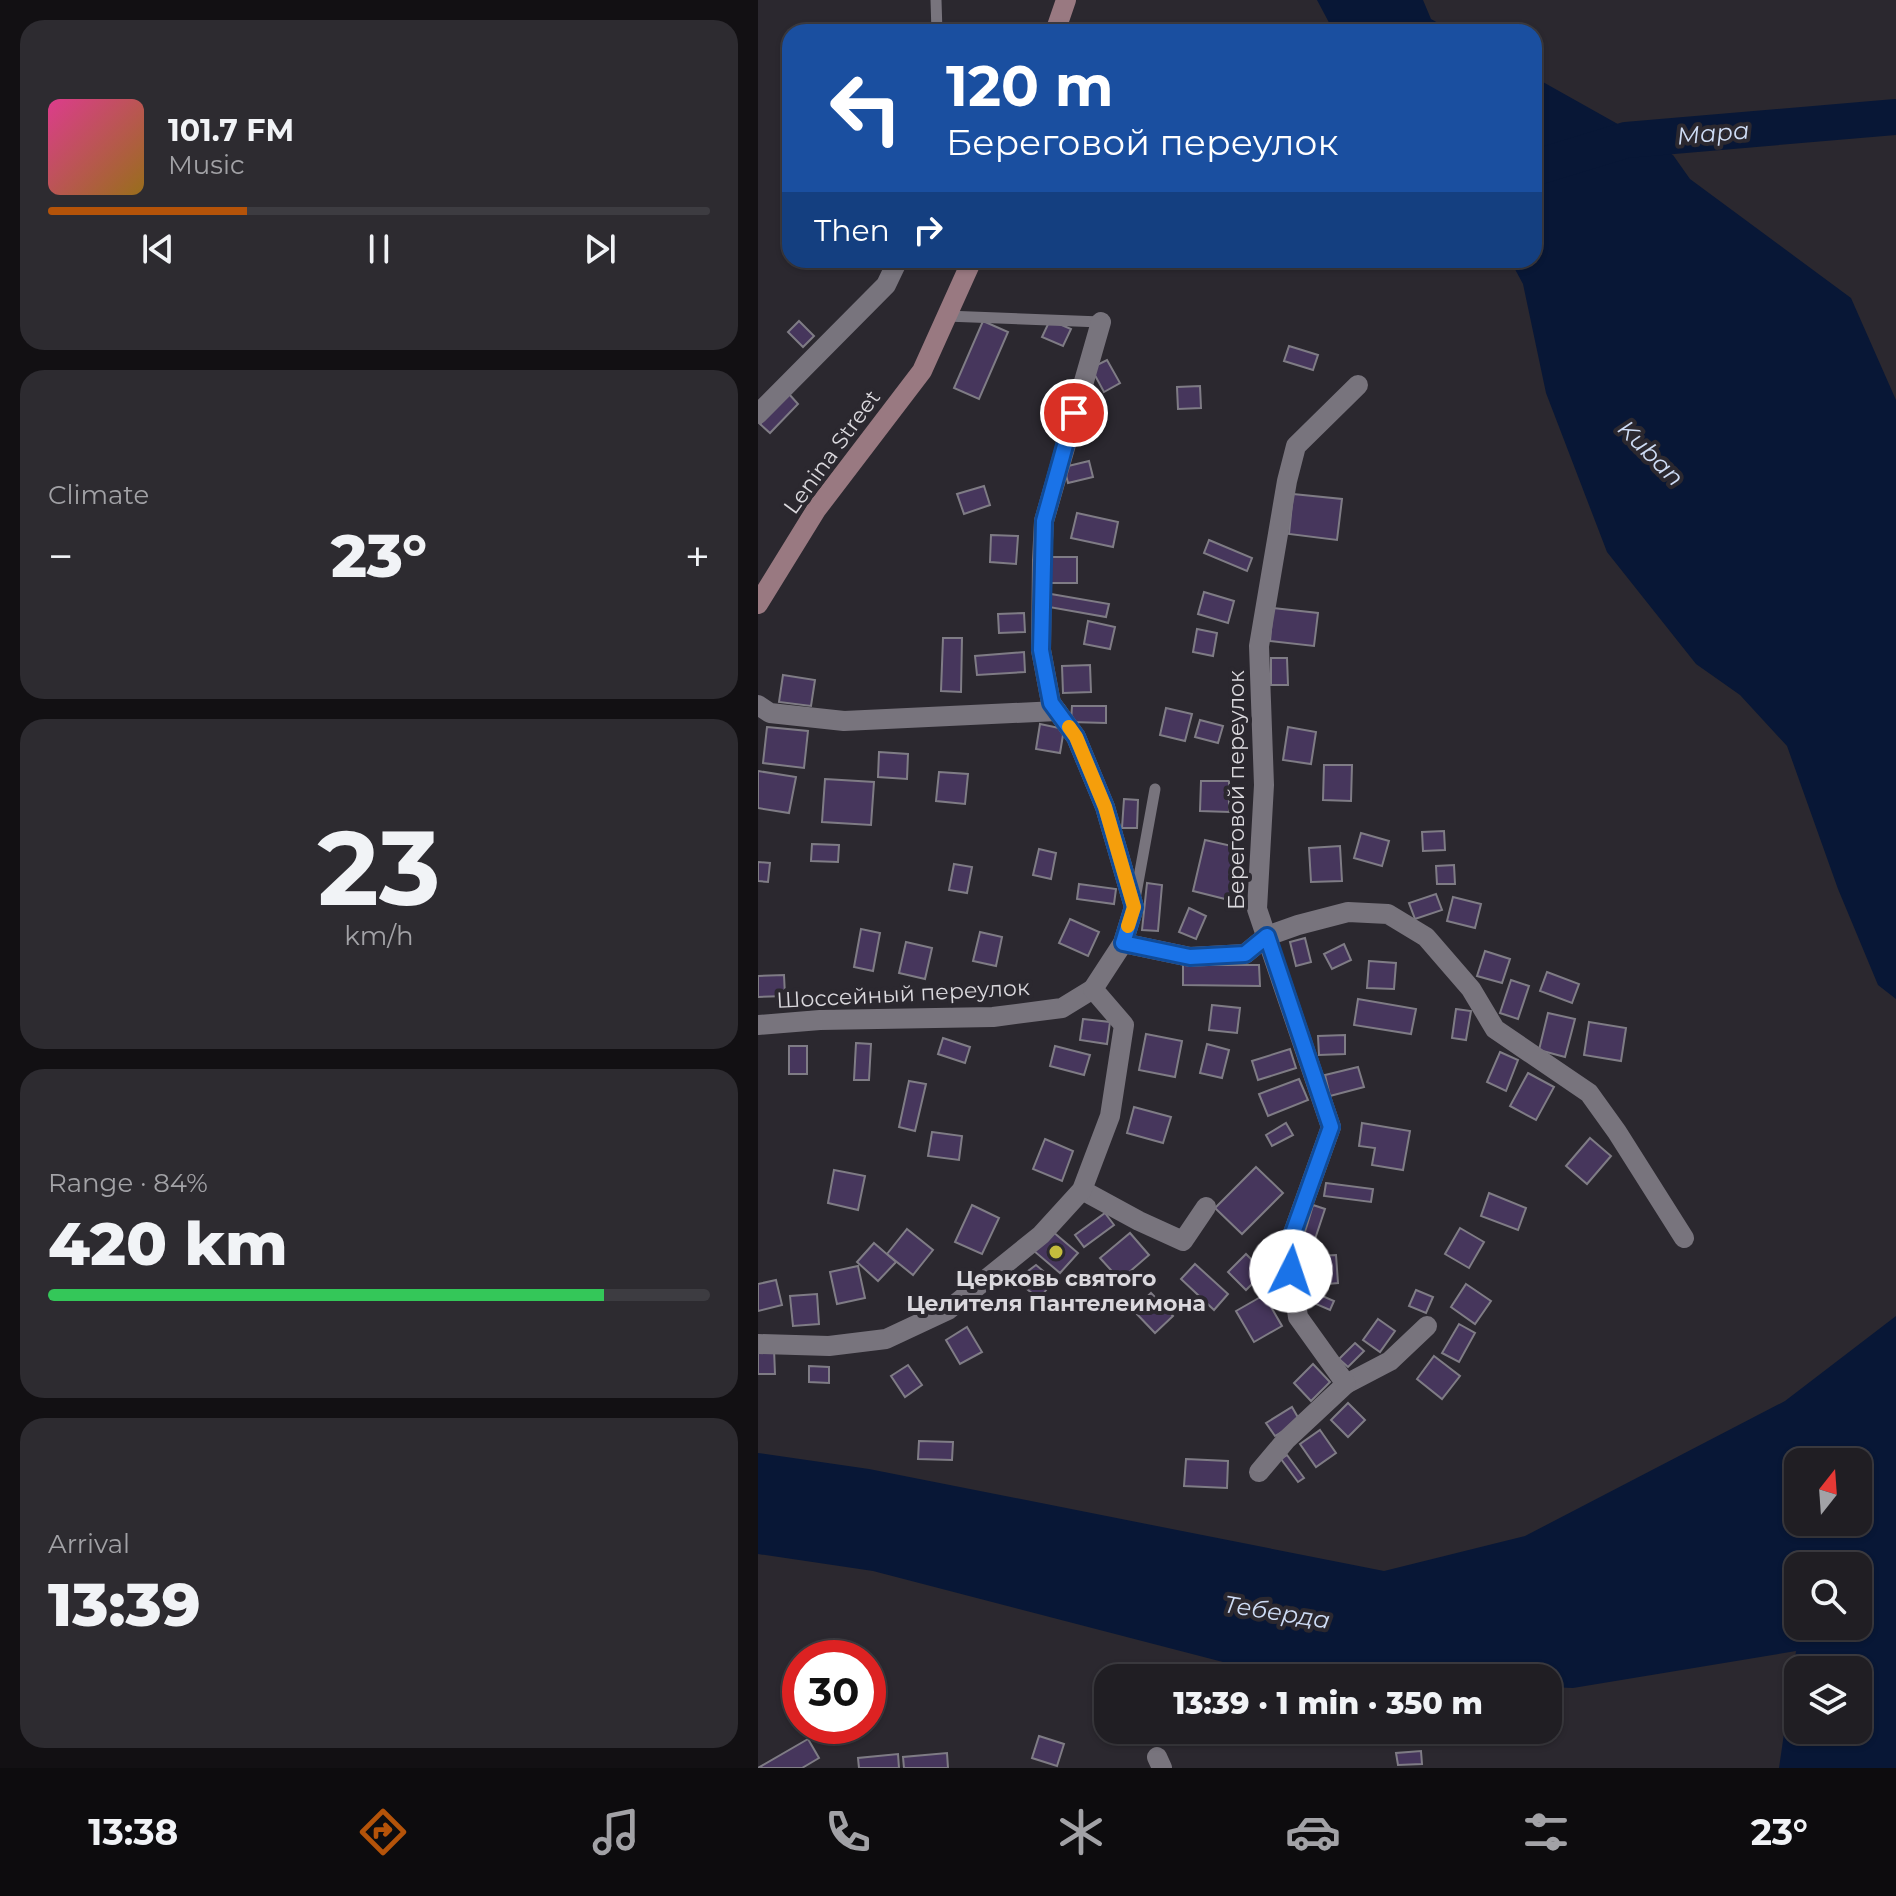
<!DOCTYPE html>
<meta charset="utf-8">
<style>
body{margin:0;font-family:Montserrat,sans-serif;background:#2d2b30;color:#f1f3f6;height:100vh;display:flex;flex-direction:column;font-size:30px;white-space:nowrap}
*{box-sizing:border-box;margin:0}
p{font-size:26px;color:#a2a2a6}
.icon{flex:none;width:44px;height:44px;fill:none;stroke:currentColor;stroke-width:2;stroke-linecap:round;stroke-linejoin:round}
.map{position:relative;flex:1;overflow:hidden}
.sheet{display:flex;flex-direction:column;gap:20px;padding:20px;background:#121013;width:758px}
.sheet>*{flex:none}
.top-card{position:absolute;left:24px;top:24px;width:760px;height:244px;border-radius:24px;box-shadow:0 2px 6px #0004,0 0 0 2px #3d3c41;background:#1a4fa0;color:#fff;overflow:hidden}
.needle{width:52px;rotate:17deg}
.tools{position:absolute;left:1026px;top:1448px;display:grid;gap:16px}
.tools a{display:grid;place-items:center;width:88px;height:88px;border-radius:16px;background:#201e23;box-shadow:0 2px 6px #0004,0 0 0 2px #3d3c41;font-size:40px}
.speed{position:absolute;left:24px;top:1640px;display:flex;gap:16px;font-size:40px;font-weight:700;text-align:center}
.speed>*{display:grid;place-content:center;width:104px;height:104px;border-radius:50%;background:#201e23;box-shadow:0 2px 6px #0004,0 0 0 2px #3d3c41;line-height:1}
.speed .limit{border:12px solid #d22;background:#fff;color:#111}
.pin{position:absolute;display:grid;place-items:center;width:68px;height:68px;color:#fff;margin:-34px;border:4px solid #fff;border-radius:50%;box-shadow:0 2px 8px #0007}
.me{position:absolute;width:88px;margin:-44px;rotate:4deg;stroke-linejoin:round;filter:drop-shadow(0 0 6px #0008)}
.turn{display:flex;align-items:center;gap:28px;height:168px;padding:0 32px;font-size:36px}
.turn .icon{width:104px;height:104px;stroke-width:2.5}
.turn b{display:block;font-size:56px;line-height:68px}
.then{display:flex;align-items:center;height:76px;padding:0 32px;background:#0003;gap:16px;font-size:30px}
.big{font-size:60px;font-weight:800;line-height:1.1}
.sheet .card{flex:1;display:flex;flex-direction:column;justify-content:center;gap:12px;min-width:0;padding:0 28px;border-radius:24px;background:#2d2b30}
.sheet .dial{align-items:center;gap:0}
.dial b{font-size:104px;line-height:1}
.song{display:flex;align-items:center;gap:24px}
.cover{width:96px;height:96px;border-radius:12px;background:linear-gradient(135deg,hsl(330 70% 55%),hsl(40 70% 35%))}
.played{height:8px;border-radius:4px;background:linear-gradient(90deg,#b45309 30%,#3d3c41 30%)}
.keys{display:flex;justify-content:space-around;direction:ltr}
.heat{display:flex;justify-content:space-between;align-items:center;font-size:44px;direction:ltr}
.charge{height:12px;border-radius:6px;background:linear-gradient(90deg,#34c759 84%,#3d3c41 0)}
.trip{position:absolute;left:336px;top:1664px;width:468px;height:80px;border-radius:24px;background:#201e23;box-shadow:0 2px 6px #0004,0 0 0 2px #3d3c41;font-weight:800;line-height:80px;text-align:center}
.menu{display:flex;height:128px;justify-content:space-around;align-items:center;background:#0d0c0e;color:#a2a2a6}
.menu .icon{width:56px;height:56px}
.menu .on{color:#b45309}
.menu b{font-size:36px;color:#f1f3f6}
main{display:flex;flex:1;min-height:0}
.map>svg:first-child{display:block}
</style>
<main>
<section class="sheet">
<div class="card">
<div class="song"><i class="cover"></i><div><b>101.7 FM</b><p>Music</p></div></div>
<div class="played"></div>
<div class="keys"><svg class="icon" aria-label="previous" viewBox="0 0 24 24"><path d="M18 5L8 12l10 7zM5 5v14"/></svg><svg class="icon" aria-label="pause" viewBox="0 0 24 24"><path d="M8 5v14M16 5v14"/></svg><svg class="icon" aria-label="next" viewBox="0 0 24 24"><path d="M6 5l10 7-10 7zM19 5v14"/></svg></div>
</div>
<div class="card"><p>Climate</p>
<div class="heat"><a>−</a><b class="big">23°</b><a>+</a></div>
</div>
<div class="card dial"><b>23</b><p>km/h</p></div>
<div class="card"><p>Range · 84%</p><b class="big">420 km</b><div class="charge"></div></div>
<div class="card"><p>Arrival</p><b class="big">13:39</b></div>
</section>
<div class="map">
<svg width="1138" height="1768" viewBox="0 0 1138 1768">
<rect width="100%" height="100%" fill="#2b282f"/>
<g fill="#081736" fill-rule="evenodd">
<path d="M 559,0 L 665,0 L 673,19 L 696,32 L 576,32 Z"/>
<path d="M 776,77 L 915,155 L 932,179 L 1093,298 L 1138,400 L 1138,999 L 1120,985 L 1080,889 L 1029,746 L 982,695 L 938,664 L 849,552 L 788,393 L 765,284 L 752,260 L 776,260 Z"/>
<path d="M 1138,1316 L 1138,1768 L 1021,1768 L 1038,1651 L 815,1688 L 790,1687 L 790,1678 L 519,1676 L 115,1571 L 0,1554 L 0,1453 L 111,1469 L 626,1571 L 767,1536 L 1027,1401 ZM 1040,1462 L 1100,1462 L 1100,1522 L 1040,1522 ZM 1040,1566 L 1100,1566 L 1100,1626 L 1040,1626 ZM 1040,1670 L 1100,1670 L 1100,1730 L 1040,1730 Z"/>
</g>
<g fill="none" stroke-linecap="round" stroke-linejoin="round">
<path stroke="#081736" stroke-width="36" d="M 776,168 L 868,140 L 1138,117"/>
</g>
<g fill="#46365c" stroke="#7f7c85" stroke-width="2">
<path d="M 292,320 L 313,329 L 305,346 L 284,337 Z"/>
<path d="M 41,321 L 56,336 L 45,347 L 30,332 Z"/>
<path d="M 225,321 L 250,332 L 221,399 L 196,388 Z"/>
<path d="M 531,346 L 560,355 L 555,370 L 526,361 Z"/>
<path d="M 349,360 L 362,383 L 346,392 L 333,368 Z"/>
<path d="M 442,386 L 443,408 L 420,409 L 419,387 Z"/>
<path d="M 31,394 L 40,404 L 12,433 L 2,424 Z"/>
<path d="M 331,461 L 335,477 L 310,483 L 306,467 Z"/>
<path d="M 226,486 L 232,505 L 206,514 L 199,494 Z"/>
<path d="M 535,494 L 584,499 L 579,540 L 531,534 Z"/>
<path d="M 319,513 L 360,522 L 355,547 L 313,538 Z"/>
<path d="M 233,535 L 260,536 L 258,564 L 232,562 Z"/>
<path d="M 451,540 L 494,558 L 489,571 L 446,553 Z"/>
<path d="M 288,557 L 319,557 L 319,583 L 289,583 Z"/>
<path d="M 446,592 L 476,601 L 470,623 L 440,614 Z"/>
<path d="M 293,594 L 351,604 L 348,617 L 291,607 Z"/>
<path d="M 515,608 L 560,613 L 556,646 L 512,641 Z"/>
<path d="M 266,613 L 267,632 L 241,633 L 240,614 Z"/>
<path d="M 330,621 L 357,627 L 352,649 L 326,644 Z"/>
<path d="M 439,629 L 459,633 L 455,656 L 435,652 Z"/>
<path d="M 185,638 L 204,638 L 203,692 L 183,691 Z"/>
<path d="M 266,652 L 267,672 L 219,675 L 217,656 Z"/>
<path d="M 513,658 L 529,658 L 530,685 L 513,685 Z"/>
<path d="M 332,665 L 333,692 L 305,693 L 304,666 Z"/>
<path d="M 25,675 L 57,680 L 53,706 L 21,702 Z"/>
<path d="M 314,706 L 348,706 L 348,723 L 313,722 Z"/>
<path d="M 408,708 L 434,714 L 427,741 L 402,735 Z"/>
<path d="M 442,720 L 465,726 L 460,743 L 437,737 Z"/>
<path d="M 282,724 L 306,729 L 302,753 L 278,749 Z"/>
<path d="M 9,727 L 50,731 L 46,768 L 5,763 Z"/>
<path d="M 530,727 L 558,732 L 553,764 L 525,760 Z"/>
<path d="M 121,752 L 150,754 L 149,779 L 120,777 Z"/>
<path d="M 566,765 L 594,765 L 593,801 L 565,800 Z"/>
<path d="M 0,771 L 38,777 L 31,813 L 0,808 Z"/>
<path d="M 181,772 L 210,774 L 207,804 L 178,801 Z"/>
<path d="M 67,779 L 116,782 L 113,825 L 64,822 Z"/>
<path d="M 443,781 L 471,781 L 471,812 L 442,811 Z"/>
<path d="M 366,799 L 380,800 L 379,828 L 364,828 Z"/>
<path d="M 686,831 L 687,850 L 665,851 L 664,832 Z"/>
<path d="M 603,833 L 631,841 L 624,866 L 596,858 Z"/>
<path d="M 447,840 L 487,849 L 475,901 L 435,891 Z"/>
<path d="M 54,844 L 81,845 L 80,862 L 53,861 Z"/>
<path d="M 582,846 L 584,881 L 553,882 L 551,848 Z"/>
<path d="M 281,849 L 298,853 L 293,879 L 275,875 Z"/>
<path d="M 0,862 L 12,863 L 10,882 L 0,881 Z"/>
<path d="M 196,864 L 214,867 L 209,893 L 191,890 Z"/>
<path d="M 696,865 L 697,884 L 679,884 L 678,866 Z"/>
<path d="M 389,883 L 404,885 L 400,931 L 384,930 Z"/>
<path d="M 321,884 L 358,889 L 356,904 L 319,899 Z"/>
<path d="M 678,894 L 684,910 L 657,919 L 651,903 Z"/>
<path d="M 695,897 L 723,904 L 717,928 L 689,921 Z"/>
<path d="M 431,908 L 448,916 L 438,939 L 421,932 Z"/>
<path d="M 312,919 L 341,932 L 330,956 L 301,943 Z"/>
<path d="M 103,929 L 122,933 L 115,971 L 96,967 Z"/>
<path d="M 222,932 L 244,937 L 238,966 L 215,961 Z"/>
<path d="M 547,938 L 553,962 L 538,966 L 532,942 Z"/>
<path d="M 148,942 L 174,948 L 167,979 L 141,973 Z"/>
<path d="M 586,944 L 593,960 L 574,969 L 566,954 Z"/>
<path d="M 727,951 L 752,959 L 744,983 L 719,976 Z"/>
<path d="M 611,961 L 638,963 L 636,989 L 609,988 Z"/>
<path d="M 425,965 L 501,965 L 502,986 L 425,985 Z"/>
<path d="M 789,972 L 821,984 L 814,1003 L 782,991 Z"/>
<path d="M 26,975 L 27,996 L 0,997 L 0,976 Z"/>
<path d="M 753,980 L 771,986 L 760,1019 L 742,1013 Z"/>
<path d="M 600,999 L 658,1009 L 653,1034 L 596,1025 Z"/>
<path d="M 454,1005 L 482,1008 L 479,1033 L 451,1030 Z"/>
<path d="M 698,1009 L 713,1011 L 708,1040 L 694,1038 Z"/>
<path d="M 790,1013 L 817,1019 L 807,1057 L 781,1050 Z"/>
<path d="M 325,1019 L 352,1022 L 349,1044 L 322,1040 Z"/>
<path d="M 831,1022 L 868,1028 L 863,1061 L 826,1055 Z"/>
<path d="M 388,1034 L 424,1041 L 417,1077 L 381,1070 Z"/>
<path d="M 587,1035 L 587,1054 L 561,1055 L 560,1036 Z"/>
<path d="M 185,1038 L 212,1047 L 207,1063 L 180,1054 Z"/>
<path d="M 98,1043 L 113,1044 L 111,1080 L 96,1080 Z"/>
<path d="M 449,1044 L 471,1050 L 464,1078 L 442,1073 Z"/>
<rect x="31" y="1046" width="18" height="28"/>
<path d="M 297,1046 L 332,1055 L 326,1075 L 292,1066 Z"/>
<path d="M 532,1049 L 538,1068 L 500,1080 L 494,1061 Z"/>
<path d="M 742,1052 L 760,1060 L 748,1091 L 729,1082 Z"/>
<path d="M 600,1067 L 606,1087 L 572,1096 L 567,1075 Z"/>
<path d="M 770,1073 L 796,1087 L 778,1120 L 752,1106 Z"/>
<path d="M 541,1079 L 550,1100 L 510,1116 L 501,1094 Z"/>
<path d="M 151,1081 L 168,1084 L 157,1131 L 141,1127 Z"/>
<path d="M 376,1107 L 413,1117 L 405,1143 L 369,1133 Z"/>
<path d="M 528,1123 L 535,1135 L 514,1146 L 508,1135 Z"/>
<path d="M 604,1123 L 652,1131 L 645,1170 L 614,1165 L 617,1148 L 601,1146 Z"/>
<path d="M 174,1132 L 204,1136 L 201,1160 L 170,1156 Z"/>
<path d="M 832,1138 L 853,1156 L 829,1184 L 808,1166 Z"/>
<path d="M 287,1139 L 315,1151 L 304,1181 L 275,1169 Z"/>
<path d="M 498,1167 L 525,1193 L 484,1234 L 457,1208 Z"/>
<path d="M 76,1170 L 107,1176 L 100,1210 L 70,1203 Z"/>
<path d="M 568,1183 L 615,1189 L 613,1202 L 566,1196 Z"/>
<path d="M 731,1193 L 768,1208 L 760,1230 L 723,1216 Z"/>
<path d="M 214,1205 L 241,1218 L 224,1254 L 197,1242 Z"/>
<path d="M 555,1205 L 567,1209 L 557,1239 L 546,1235 Z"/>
<path d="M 347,1213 L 356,1225 L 326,1247 L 317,1235 Z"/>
<path d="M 702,1228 L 726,1242 L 711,1268 L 687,1254 Z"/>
<path d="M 149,1229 L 175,1250 L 155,1275 L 129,1254 Z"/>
<path d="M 294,1231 L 320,1253 L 302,1273 L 276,1251 Z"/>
<path d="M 372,1233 L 391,1255 L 362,1280 L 342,1258 Z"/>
<path d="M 116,1243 L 138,1262 L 120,1281 L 99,1262 Z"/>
<path d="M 488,1254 L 506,1272 L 488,1290 L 470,1272 Z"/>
<path d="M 578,1255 L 580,1283 L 558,1285 L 555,1256 Z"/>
<path d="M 437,1264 L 470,1294 L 456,1310 L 423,1279 Z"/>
<path d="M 278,1265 L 296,1280 L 281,1299 L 258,1280 Z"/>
<path d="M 100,1266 L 107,1298 L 79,1304 L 72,1272 Z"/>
<path d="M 18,1280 L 24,1305 L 0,1311 L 0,1284 Z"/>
<path d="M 708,1284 L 733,1301 L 717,1324 L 693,1307 Z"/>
<path d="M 658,1290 L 675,1297 L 668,1313 L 651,1306 Z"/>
<path d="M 555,1292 L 576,1301 L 572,1310 L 551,1301 Z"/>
<path d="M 393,1293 L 415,1316 L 397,1333 L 375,1310 Z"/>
<path d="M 59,1294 L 61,1324 L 35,1326 L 32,1296 Z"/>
<path d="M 506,1295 L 524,1326 L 496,1342 L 478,1311 Z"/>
<path d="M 620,1319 L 637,1331 L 622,1352 L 605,1340 Z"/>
<path d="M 701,1324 L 717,1333 L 701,1362 L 684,1353 Z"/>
<path d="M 209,1327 L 224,1352 L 202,1364 L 188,1340 Z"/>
<path d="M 597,1343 L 606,1351 L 590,1367 L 581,1359 Z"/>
<path d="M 0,1349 L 16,1349 L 17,1374 L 0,1374 Z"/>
<path d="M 676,1356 L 702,1376 L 684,1399 L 659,1379 Z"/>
<path d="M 555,1364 L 572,1382 L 553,1401 L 536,1383 Z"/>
<path d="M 150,1365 L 164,1385 L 147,1397 L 133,1376 Z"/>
<path d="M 51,1366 L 71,1367 L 71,1383 L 51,1382 Z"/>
<path d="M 590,1403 L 607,1420 L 590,1437 L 573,1420 Z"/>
<path d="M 534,1407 L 542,1421 L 517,1436 L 508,1423 Z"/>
<path d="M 562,1430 L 578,1453 L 558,1467 L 542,1444 Z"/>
<path d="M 161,1441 L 195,1442 L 194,1460 L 160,1459 Z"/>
<path d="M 529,1455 L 546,1478 L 540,1482 L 523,1459 Z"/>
<path d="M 428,1459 L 470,1461 L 469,1488 L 426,1486 Z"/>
<path d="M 703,1730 L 729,1730 L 729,1735 L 703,1733 Z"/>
<path d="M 281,1736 L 306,1744 L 299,1766 L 274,1758 Z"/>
<path d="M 50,1739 L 61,1758 L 44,1768 L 0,1768 Z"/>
<path d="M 663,1751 L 664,1764 L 640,1765 L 638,1753 Z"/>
<path d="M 189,1753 L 190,1768 L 146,1768 L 145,1757 Z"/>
<path d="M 140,1754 L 141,1768 L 101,1768 L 100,1758 Z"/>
</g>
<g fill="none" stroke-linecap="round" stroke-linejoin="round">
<g stroke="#78747d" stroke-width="11">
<path d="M 178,0 L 179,32"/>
<path d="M 188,316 L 343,322"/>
<path d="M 377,899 L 397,789"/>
</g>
<g stroke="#78747d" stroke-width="20">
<path d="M 0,414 L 128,285 L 140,260"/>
<path d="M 0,705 L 12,713 L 86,721 L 299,711"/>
<path d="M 365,943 L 432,957 L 487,954 L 509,936 L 540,925 L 590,912 L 630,914 L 668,937 L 713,989 L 737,1029 L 831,1093 L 859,1132 L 926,1238"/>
<path d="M 0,1025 L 62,1020 L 235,1017 L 304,1008 L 335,989"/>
<path d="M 324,1190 L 381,1221 L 425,1241 L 448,1207"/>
<path d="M 0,1344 L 71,1346 L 128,1339 L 190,1310 L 283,1235 L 324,1190 L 352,1116 L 366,1025 L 335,989 L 365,943 L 376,907 L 347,807 L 318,737 L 293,703 L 283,650 L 284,560 L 286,521 L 343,322"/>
<path d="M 588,1384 L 632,1361 L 669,1326"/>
<path d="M 501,1472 L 528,1440 L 588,1384 L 540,1317 L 530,1247 L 573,1127 L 499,909 L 506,785 L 501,646 L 529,481 L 538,446 L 600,385"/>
<path d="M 399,1757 L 404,1768"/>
</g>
<g stroke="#997981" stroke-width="20">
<path d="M 297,32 L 308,0"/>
<path d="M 0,604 L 58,510 L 164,371 L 214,260"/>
</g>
</g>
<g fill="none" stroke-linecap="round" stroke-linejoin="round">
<defs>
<path id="route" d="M 316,413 L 286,521 L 283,650 L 293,703 L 318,737 L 347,807 L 376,907 L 365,943 L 432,957 L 487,954 L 509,936 L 573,1127 L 530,1247 L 533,1271"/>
</defs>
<use href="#route" stroke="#114b97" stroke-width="20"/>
<use href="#route" stroke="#1a73e8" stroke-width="14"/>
<path stroke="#f59e0b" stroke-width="14" d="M 311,727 L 318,737 L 347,807 L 376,907 L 370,926"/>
</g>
<circle fill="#c5bc3d" stroke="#2b282f" stroke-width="3" cx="298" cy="1252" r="8"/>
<g text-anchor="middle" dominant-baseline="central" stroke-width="8" stroke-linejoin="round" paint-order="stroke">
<g font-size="22" fill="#dad8dd" stroke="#2b282f">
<text transform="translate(74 452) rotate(-54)">Lenina Street</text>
<text transform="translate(478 790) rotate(-90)">Береговой переулок</text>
<text transform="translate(145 994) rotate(-3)">Шоссейный переулок</text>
</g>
<g font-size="22" font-weight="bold" fill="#dad8dd" stroke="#2b282f">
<text x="298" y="1278">Церковь святого<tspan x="298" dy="25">Целителя Пантелеимона</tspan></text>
</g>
<g font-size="24" font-style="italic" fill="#cedcf5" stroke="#2b282f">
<text transform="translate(955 133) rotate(-5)">Мара</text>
<text transform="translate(893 453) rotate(45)">Kuban</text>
<text transform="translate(519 1612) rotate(9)">Теберда</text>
</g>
</g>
</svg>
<div class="tools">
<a><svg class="needle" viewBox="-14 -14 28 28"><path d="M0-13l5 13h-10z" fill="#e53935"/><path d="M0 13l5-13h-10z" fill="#a2a2a6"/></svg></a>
<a><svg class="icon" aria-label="search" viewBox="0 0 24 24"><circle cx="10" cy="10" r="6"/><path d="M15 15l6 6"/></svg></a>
<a><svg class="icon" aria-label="layers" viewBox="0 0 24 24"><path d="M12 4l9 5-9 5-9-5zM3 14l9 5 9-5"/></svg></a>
</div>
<div class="speed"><div class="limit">30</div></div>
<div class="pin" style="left:316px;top:413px;background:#d93025"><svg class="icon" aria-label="arrive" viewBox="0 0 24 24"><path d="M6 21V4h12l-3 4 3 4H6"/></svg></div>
<svg class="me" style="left:533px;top:1271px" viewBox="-20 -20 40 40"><circle r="19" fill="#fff"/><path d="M0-13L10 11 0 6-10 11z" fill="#1a73e8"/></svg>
<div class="trip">13:39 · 1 min · 350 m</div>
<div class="top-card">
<div class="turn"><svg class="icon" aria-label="left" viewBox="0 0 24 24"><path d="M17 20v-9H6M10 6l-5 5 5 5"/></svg><div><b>120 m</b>Береговой переулок</div></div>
<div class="then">Then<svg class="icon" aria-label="right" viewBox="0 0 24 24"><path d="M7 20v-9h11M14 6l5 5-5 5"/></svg></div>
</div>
</div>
</main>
<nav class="menu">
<b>13:38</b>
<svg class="icon on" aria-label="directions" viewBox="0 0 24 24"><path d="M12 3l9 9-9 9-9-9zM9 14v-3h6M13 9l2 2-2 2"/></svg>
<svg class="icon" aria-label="music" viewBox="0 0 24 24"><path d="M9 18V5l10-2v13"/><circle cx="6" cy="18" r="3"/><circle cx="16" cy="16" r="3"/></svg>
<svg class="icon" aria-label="phone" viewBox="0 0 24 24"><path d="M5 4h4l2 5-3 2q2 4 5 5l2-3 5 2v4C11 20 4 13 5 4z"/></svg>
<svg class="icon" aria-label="climate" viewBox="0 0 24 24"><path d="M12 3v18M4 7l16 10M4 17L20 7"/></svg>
<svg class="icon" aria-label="car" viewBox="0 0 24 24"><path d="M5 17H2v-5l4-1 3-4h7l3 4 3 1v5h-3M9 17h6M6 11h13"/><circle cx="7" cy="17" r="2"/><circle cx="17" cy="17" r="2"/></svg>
<svg class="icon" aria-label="filters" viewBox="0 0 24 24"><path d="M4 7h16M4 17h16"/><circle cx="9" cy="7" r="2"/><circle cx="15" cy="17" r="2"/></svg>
<b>23°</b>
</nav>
